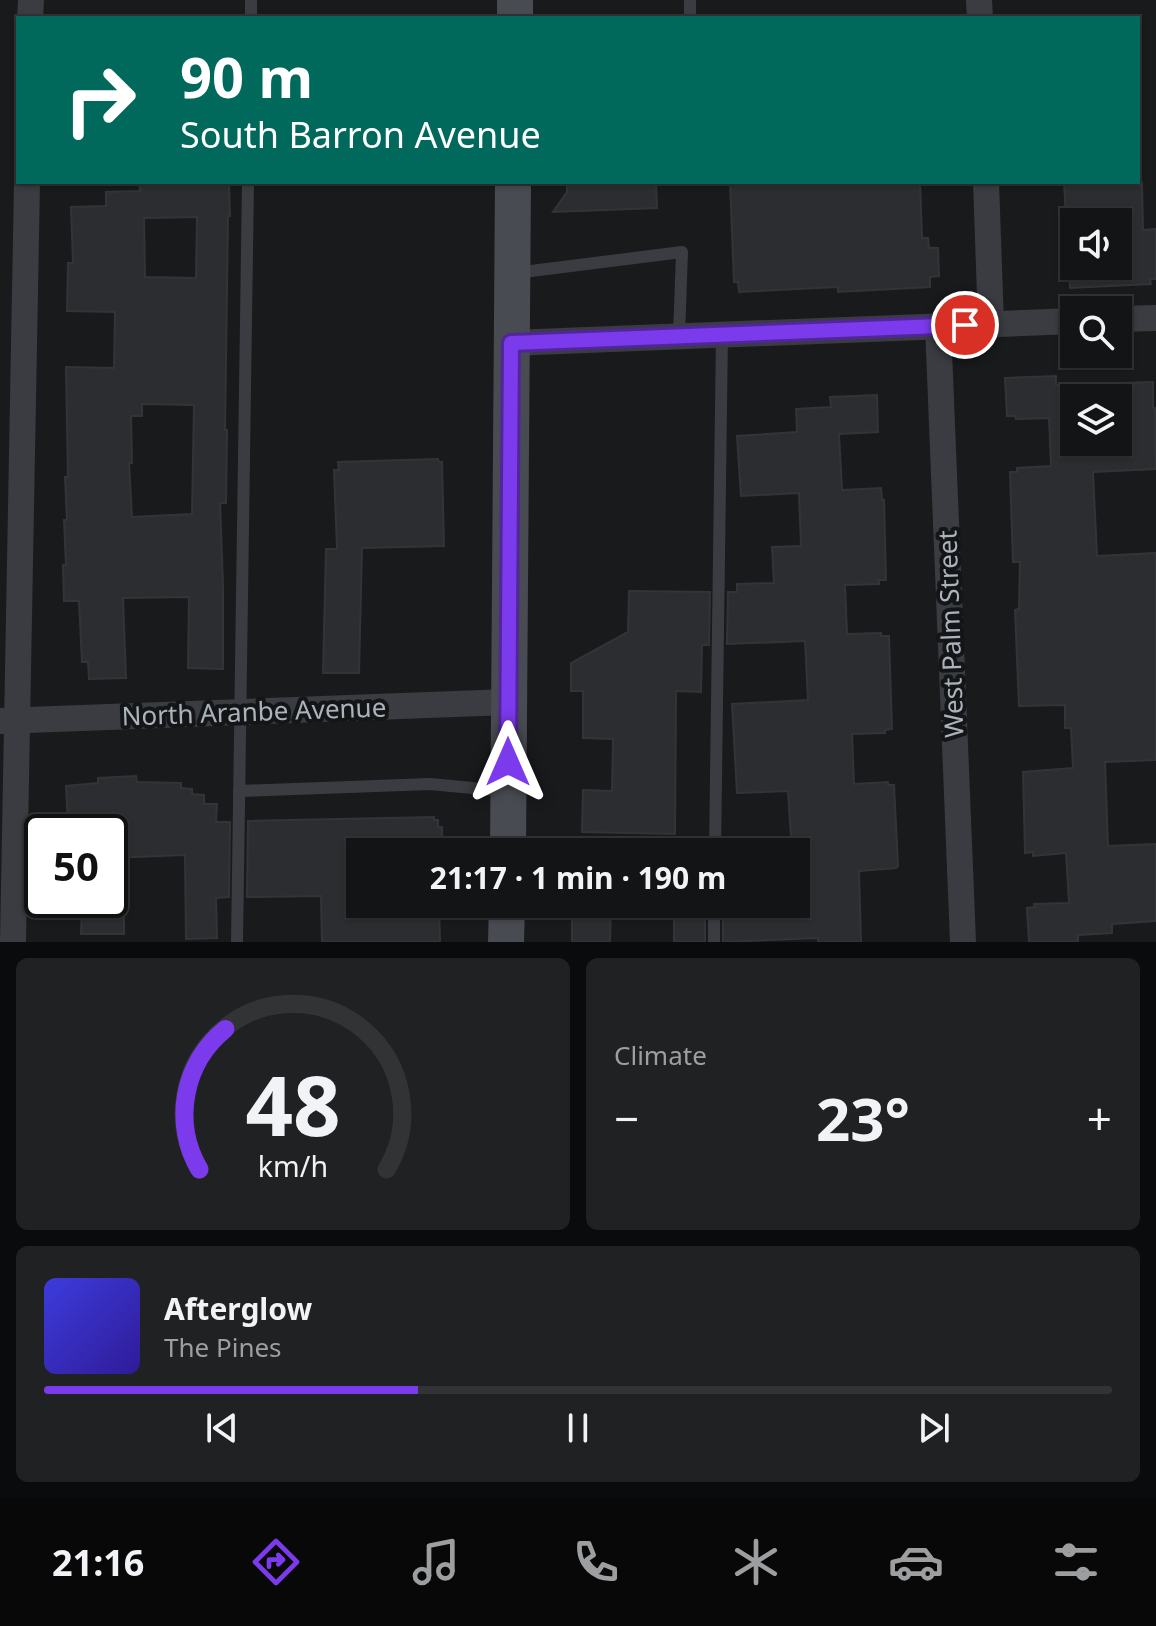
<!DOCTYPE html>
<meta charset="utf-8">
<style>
body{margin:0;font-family:"Noto Sans",sans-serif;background:#202122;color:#f1f3f6;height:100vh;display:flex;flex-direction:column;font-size:30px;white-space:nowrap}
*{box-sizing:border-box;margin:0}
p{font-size:26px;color:#9d9ea0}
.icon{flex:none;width:44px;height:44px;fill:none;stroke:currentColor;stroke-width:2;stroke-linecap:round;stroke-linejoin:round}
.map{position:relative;height:942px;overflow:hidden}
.sheet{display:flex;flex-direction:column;gap:16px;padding:16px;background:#0a0b0c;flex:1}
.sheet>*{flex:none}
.banner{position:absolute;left:16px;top:16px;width:1124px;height:168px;border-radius:0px;box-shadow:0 2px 6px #0004,0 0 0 2px #323334;background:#00695c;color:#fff;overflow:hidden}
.controls{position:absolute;left:1060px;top:208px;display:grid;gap:16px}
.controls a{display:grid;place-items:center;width:72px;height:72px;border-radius:0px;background:#131415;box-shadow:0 2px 6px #0004,0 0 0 2px #323334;font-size:40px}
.speed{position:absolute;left:24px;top:814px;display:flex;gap:16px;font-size:40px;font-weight:700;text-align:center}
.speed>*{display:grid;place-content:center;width:104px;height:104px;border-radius:50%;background:#131415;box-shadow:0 2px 6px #0004,0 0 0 2px #323334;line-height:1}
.speed .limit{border:4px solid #111;border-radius:12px;background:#fff;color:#111}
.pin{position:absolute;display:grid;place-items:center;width:68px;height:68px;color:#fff;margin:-34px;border:4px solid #fff;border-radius:50%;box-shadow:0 2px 8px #0007}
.me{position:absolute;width:88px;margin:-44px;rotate:0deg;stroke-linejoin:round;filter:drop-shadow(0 0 6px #0008)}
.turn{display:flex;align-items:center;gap:28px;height:168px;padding:0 32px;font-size:36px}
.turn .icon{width:104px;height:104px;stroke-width:2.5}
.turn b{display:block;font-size:56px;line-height:68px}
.big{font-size:60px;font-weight:700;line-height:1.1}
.sheet .card{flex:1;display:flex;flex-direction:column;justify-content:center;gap:12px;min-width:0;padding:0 28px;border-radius:12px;background:#202122}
.sheet .dial{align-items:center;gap:0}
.dial svg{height:208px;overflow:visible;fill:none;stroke:#323334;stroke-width:7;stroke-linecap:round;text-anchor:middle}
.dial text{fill:#f1f3f6;stroke:none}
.song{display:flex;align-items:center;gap:24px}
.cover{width:96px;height:96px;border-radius:12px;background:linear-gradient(135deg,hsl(240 70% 55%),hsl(250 70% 35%))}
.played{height:8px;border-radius:4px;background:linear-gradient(90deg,#7c3aed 35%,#323334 35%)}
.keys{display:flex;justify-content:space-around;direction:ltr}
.heat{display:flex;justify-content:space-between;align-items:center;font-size:44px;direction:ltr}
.sheet .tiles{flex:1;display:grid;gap:16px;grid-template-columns:1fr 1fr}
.card:last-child{grid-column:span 2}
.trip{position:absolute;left:346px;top:838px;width:464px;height:80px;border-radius:0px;background:#131415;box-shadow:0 2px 6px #0004,0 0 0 2px #323334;font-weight:700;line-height:80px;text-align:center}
.tabs{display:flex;height:128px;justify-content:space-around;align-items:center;background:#080808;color:#9d9ea0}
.tabs .icon{width:56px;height:56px}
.tabs .on{color:#7c3aed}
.tabs b{font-size:36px;color:#f1f3f6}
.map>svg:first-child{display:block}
</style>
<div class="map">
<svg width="1156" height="942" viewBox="0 0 1156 942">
<rect width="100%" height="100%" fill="#191a1c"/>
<g fill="#2c2d30" stroke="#333438" stroke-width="2" fill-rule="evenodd">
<path d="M 139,182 L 229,182 L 230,216 L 228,216 L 225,430 L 227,430 L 226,503 L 220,503 L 223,586 L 223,669 L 188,668 L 189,597 L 123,598 L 126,678 L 89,679 L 88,662 L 82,662 L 79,601 L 64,601 L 63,565 L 66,565 L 64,520 L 67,520 L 65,477 L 68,477 L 66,367 L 114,368 L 115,312 L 67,311 L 68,263 L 73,263 L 71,207 L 106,206 L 106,192 L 140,191 ZM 197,217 L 196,278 L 145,277 L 144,218 ZM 142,404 L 194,405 L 192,514 L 132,517 L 129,463 L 132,463 L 131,416 L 142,416 Z"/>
<path d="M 567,182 L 656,182 L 657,208 L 553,212 L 567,192 Z"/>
<path d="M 730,182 L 920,182 L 922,238 L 928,238 L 929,248 L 938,248 L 939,276 L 930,277 L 930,287 L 838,292 L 838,287 L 739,292 L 738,282 L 734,282 Z"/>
<path d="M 1064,182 L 1142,183 L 1143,230 L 1156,229 L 1156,279 L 1150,279 L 1151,284 L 1070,288 ZM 1074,222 L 1118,222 L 1118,266 L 1074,266 Z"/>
<path d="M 1056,376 L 1056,385 L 1153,382 L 1153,408 L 1155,408 L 1156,469 L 1093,472 L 1097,556 L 1156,553 L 1156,760 L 1105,762 L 1108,846 L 1156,844 L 1156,921 L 1112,924 L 1112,933 L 1078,935 L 1078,942 L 1029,942 L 1027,908 L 1035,907 L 1034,904 L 1069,903 L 1066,853 L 1033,856 L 1033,852 L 1025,853 L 1023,772 L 1073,768 L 1071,728 L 1065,728 L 1065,705 L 1019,706 L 1015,610 L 1019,609 L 1020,562 L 1013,562 L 1010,472 L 1017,472 L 1017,468 L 1051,466 L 1049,418 L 1016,419 L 1015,416 L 1007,416 L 1005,378 ZM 1074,398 L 1118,398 L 1118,442 L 1074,442 Z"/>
<path d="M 877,395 L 878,432 L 839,434 L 842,490 L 881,488 L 882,500 L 884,500 L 886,580 L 879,580 L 879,584 L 845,585 L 847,634 L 881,633 L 881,636 L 889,636 L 892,729 L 885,730 L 885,733 L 852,734 L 854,784 L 888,782 L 888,785 L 894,785 L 898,866 L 896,868 L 859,871 L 861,942 L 818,942 L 818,938 L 723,942 L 723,904 L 796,904 L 796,852 L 792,852 L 788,791 L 737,793 L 732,704 L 808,700 L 805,641 L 727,644 L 728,592 L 737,592 L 737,584 L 774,583 L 772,547 L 801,546 L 799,493 L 741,496 L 737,436 L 797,432 L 796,409 L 831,407 L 830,397 Z"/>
<path d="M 438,459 L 439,462 L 442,462 L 444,546 L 362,548 L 359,673 L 323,673 L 326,549 L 337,549 L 334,470 L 339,470 L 338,462 Z"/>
<path d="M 629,591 L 710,592 L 709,645 L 702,645 L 701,692 L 676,691 L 675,834 L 582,832 L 583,790 L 612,791 L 613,739 L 583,738 L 583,691 L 571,691 L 571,663 L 628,632 Z"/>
<path d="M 136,776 L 137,782 L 181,783 L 181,788 L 192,789 L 192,794 L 204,795 L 204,804 L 217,804 L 216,822 L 230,822 L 229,897 L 216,898 L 217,938 L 186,939 L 185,855 L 110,858 L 110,832 L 107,832 L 107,828 L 73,829 L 73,824 L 68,824 L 66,786 L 98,783 L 98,778 Z"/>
<path d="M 434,817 L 434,820 L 438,820 L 438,827 L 442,827 L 442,852 L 360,852 L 360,904 L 439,904 L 440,942 L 322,942 L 321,896 L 247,897 L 248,821 Z"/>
<path d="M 88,900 L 124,900 L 124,934 L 81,934 L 82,904 L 88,904 Z"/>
<path d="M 572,904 L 611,904 L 610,942 L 572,942 Z"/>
<rect x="674" y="904" width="31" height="38"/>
</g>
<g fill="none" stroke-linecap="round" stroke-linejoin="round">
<g stroke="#3a3c41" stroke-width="12">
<path d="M 690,0 L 690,18"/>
<path d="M 251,18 L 251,0"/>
<path d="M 515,273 L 682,252 L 679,336"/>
<path d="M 239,791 L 430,784 L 504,791"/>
<path d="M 715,852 L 722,334"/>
<path d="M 237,942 L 248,182"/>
<path d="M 714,942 L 714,904"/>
</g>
<g stroke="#3a3c41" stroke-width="26">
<path d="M 979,0 L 980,18"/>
<path d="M 30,18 L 31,0"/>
<path d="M 986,182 L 991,324"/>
<path d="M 1118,319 L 1156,318"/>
<path d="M 938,326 L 963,942"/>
<path d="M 511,343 L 1074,321"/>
<path d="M 1,721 L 509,702"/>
<path d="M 13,942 L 27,182"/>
</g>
<g stroke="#484b51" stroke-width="36">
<path d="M 515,18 L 515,0"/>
<path d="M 508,852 L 513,182"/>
<path d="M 506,942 L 507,904"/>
</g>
</g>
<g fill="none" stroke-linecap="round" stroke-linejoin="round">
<defs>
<path id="route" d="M 508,762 L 511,343 L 965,325"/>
</defs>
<use href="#route" stroke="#51269a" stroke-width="20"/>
<use href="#route" stroke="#7c3aed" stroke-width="14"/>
</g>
<g text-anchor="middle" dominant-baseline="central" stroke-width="8" stroke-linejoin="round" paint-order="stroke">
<g font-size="26" fill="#abb3bc" stroke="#141517">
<text transform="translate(950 634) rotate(-92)">West Palm Street</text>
<text transform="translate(254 711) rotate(-2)">North Aranbe Avenue</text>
</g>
</g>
</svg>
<div class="controls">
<a><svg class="icon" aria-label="sound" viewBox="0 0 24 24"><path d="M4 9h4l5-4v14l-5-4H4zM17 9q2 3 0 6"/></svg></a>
<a><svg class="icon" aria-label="search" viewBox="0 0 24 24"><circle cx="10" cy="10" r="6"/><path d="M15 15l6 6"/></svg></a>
<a><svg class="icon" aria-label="layers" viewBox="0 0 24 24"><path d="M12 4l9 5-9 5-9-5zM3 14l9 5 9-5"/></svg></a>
</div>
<div class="speed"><div class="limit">50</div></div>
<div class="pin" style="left:965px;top:325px;background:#d93025"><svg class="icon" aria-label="arrive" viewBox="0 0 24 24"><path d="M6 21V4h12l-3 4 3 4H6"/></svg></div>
<svg class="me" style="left:508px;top:762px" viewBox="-20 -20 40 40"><path d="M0-17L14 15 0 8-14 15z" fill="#7c3aed" stroke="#fff" stroke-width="4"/></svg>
<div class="trip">21:17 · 1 min · 190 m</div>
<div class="banner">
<div class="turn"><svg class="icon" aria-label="right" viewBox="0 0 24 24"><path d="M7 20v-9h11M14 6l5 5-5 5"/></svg><div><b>90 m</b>South Barron Avenue</div></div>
</div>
</div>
<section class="sheet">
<div class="tiles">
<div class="card dial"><svg viewBox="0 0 100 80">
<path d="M14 69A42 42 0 1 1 86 69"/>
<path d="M14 69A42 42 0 0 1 24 15" stroke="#7c3aed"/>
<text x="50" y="56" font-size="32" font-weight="700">48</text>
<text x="50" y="72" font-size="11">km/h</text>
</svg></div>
<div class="card"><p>Climate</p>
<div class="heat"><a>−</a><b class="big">23°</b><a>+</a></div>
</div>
<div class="card">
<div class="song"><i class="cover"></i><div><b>Afterglow</b><p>The Pines</p></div></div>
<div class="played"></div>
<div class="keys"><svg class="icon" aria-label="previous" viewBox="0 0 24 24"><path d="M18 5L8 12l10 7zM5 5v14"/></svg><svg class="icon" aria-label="pause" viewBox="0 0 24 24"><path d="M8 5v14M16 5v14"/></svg><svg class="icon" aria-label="next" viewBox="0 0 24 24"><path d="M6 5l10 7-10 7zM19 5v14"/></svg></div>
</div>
</div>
</section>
<nav class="tabs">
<b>21:16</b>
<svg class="icon on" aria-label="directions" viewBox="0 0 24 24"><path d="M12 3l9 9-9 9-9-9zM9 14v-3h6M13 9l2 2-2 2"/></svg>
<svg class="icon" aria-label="music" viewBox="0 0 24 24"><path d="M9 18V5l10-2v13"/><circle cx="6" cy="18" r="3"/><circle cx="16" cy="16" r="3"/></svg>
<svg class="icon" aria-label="phone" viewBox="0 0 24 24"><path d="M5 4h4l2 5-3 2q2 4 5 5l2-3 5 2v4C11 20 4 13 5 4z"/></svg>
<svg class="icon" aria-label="climate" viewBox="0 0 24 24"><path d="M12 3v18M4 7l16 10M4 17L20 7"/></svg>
<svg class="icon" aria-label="car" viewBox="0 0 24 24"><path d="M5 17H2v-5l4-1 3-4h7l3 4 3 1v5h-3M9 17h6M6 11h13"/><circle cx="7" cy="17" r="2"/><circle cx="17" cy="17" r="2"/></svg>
<svg class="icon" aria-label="filters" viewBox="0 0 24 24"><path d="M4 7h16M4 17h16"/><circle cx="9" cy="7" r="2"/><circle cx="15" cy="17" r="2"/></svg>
</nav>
